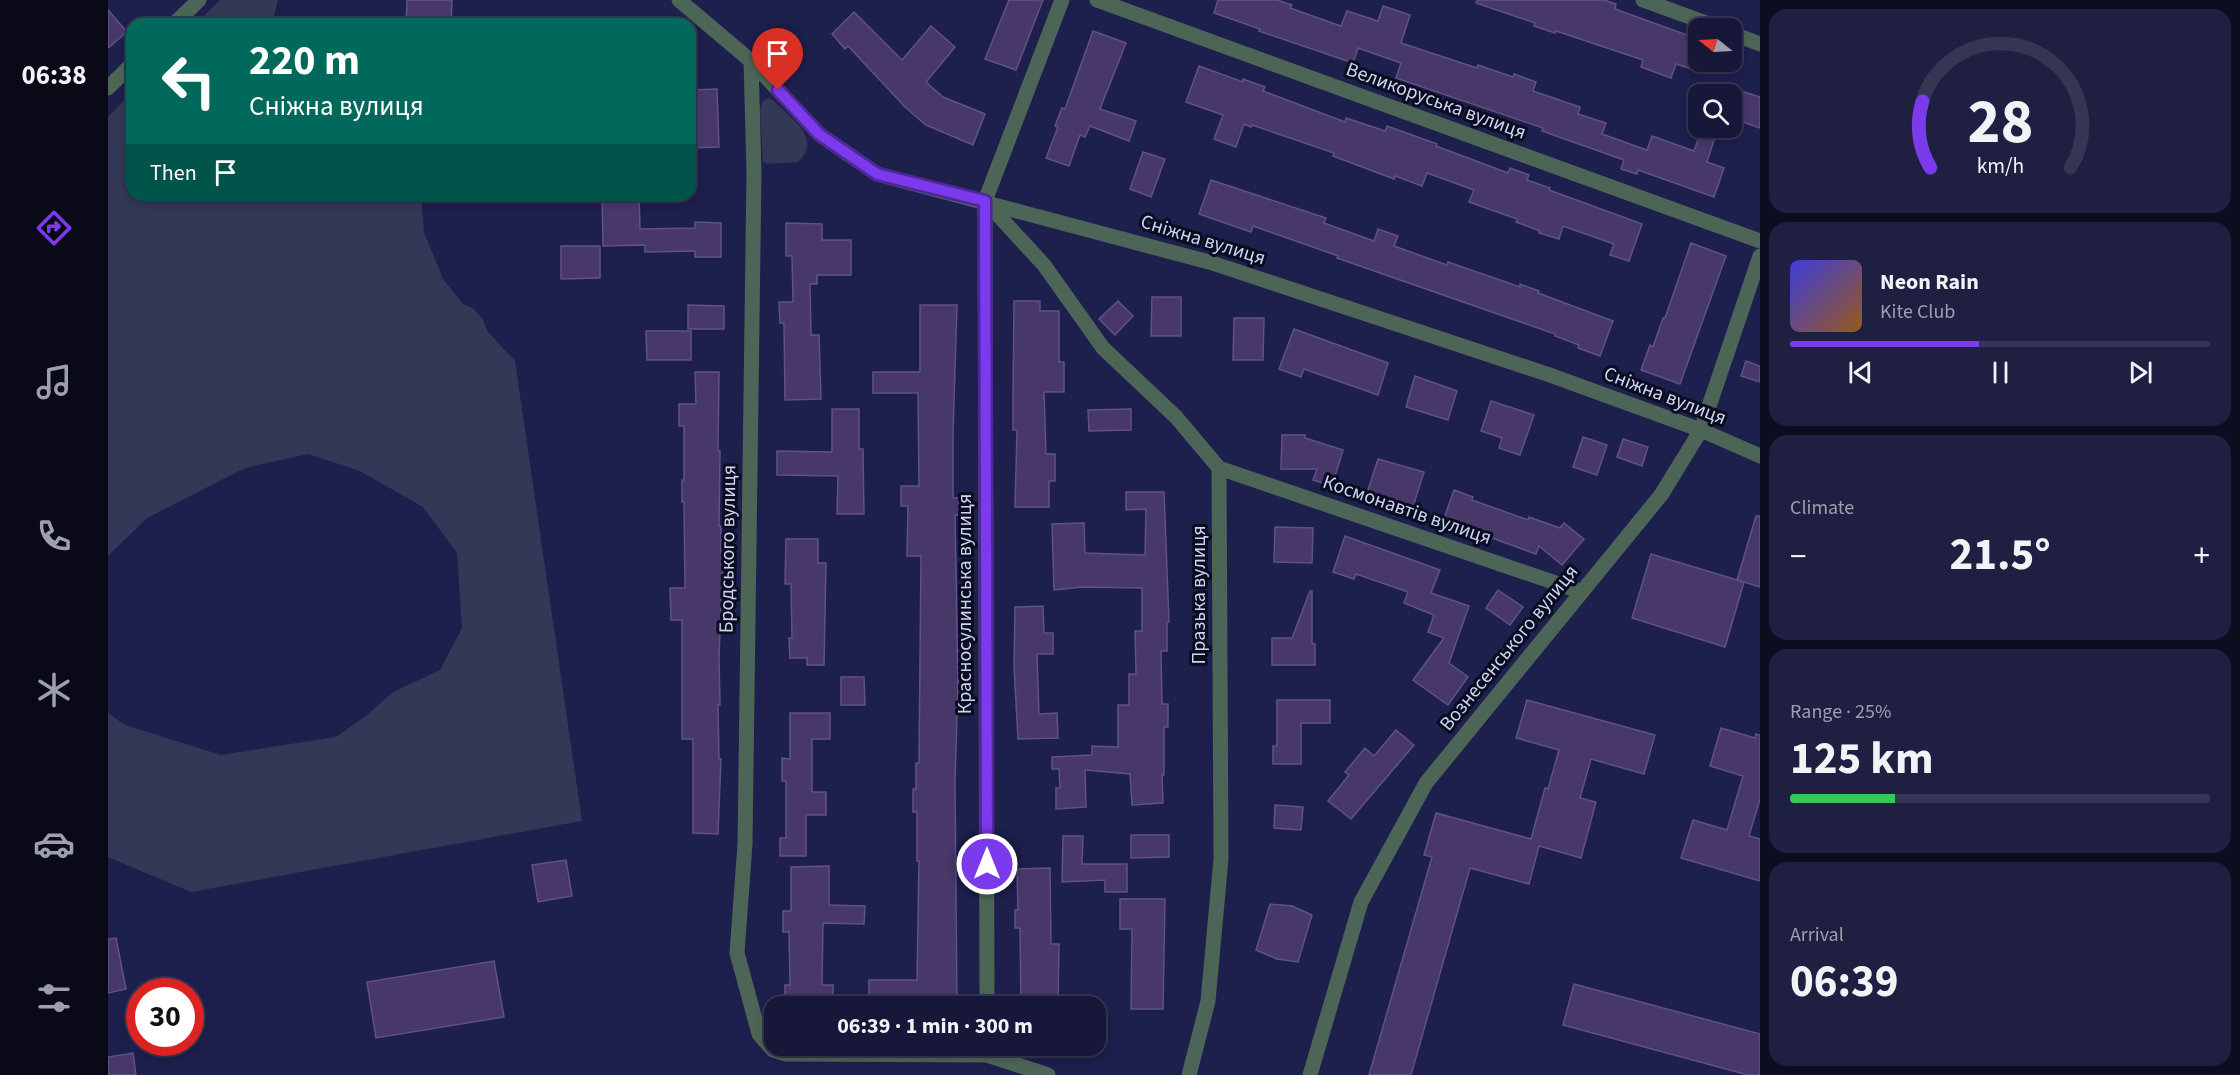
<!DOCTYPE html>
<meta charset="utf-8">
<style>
body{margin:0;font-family:"Source Sans 3",sans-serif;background:#1f2041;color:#f1f3f6;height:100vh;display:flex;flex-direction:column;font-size:22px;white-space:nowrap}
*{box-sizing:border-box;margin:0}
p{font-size:20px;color:#9e9fae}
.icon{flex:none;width:33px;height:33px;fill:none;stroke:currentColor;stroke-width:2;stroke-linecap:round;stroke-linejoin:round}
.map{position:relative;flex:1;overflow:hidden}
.sheet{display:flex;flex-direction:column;gap:9px;padding:9px;background:#0c0d1f;width:480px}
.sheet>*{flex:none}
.guide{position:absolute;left:18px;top:18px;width:570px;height:183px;border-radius:18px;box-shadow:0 3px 9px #0003,0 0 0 2px #353653;background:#00695c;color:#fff;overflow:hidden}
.needle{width:39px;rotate:288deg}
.tools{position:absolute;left:1580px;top:18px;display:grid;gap:12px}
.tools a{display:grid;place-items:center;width:54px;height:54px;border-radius:12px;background:#161739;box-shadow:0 3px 9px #0003,0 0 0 2px #353653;font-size:30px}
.speed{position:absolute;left:18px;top:978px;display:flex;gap:12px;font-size:30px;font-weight:700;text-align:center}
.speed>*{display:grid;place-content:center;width:78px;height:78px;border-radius:50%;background:#161739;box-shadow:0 3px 9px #0003,0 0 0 2px #353653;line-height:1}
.speed .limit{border:9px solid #d22;background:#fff;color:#111}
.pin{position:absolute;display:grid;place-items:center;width:51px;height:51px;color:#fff;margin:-62px -26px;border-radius:50% 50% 50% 0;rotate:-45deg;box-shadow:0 0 6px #0007}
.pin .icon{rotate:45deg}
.me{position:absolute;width:66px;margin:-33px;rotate:0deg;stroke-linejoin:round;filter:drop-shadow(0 0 4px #0008)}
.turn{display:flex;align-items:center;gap:21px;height:126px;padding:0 24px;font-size:27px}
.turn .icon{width:78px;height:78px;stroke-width:2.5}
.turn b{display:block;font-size:42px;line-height:51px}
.then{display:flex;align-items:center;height:57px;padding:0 24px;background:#0003;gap:12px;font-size:22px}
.big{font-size:45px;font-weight:700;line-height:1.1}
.sheet .card{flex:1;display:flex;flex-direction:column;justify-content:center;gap:9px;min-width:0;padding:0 21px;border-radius:18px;background:#1f2041}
.sheet .dial{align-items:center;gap:0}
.dial svg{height:156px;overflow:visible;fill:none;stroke:#353653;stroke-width:7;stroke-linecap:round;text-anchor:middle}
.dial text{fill:#f1f3f6;stroke:none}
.song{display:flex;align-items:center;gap:18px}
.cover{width:72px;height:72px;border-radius:9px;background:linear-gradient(135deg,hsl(240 70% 55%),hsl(30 70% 35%))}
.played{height:6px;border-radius:3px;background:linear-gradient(90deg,#7c3aed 45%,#353653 45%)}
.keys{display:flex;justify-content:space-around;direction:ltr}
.heat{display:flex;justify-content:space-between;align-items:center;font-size:33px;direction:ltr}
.charge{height:9px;border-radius:4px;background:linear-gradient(90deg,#34c759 25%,#353653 0)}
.trip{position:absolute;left:656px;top:996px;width:342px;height:60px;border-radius:18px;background:#161739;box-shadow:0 3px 9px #0003,0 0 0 2px #353653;font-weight:700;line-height:60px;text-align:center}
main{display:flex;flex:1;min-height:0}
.dock{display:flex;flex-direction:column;width:108px;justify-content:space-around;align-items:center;background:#090917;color:#9e9fae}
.dock .icon{width:42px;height:42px}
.dock .on{color:#7c3aed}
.dock b{font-size:27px;color:#f1f3f6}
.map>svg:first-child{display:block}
</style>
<main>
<nav class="dock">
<b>06:38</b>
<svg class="icon on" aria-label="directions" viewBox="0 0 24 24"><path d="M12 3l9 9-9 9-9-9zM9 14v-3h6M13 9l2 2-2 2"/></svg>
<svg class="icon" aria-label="music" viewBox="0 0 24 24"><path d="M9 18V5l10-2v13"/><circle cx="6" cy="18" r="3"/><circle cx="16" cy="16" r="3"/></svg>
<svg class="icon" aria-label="phone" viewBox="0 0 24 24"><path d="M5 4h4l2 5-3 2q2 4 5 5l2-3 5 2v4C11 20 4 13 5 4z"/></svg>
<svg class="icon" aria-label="climate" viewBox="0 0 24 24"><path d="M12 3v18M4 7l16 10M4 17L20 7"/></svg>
<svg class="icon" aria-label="car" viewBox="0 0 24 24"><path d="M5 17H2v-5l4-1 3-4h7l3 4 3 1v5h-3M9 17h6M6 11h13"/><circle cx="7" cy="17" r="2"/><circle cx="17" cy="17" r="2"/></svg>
<svg class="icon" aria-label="filters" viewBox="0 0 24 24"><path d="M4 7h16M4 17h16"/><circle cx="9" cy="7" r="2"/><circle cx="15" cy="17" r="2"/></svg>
</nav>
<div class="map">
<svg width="1652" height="1075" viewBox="0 0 1652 1075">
<rect width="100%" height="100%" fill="#1d1f4c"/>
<g fill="#333856">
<path d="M 112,0 L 170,0 L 164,24 L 88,24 Z"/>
<path d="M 24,92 L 24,195 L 313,195 L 316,232 L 335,279 L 355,304 L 365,308 L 374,318 L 380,332 L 407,361 L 474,821 L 83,892 L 0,857 L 0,713 L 17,725 L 113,755 L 228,737 L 259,715 L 285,692 L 332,670 L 354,628 L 349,553 L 315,507 L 252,471 L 200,454 L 137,468 L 39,518 L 0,556 L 0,117 Z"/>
<path d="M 660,98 L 666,101 C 682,117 716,140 690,162 L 659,164 L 655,162 L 652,109 L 655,101 Z"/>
</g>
<g fill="#483869" stroke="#615185" stroke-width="1.5">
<path d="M 299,0 L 344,0 L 343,24 L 298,24 Z"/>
<path d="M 901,0 L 935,0 L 908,70 L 877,59 Z"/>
<path d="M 1110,0 L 1169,0 L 1184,5 L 1182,8 L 1233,26 L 1239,11 L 1270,21 L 1275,6 L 1302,15 L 1293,43 L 1369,68 L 1370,65 L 1405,77 L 1406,74 L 1428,82 L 1425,91 L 1472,107 L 1470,114 L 1498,123 L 1494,134 L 1539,150 L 1544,136 L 1586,151 L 1594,128 L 1610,128 L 1599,162 L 1616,168 L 1606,197 L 1530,170 L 1529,174 L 1513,169 L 1516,160 L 1434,131 L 1435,128 L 1288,78 L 1293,63 L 1250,48 L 1245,63 L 1151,31 L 1152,29 L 1106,13 Z"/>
<path d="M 1369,0 L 1496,0 L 1508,4 L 1507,9 L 1590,39 L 1590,71 L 1568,64 L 1563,78 L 1533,67 L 1535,60 L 1448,31 L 1447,33 L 1426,26 L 1427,23 L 1368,3 Z"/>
<path d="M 0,10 L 19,32 L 0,48 Z"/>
<path d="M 746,12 L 794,60 L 823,26 L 847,47 L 818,82 L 835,97 L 877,114 L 865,145 L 818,125 L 797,107 L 740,46 L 737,49 L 724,34 Z"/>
<path d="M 985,31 L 1018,43 L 992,109 L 1028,121 L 1021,141 L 982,126 L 977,137 L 972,135 L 961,166 L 938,158 L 950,127 L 947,126 L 954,108 L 957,109 Z"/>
<path d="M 1091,66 L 1135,82 L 1135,79 L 1157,87 L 1155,91 L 1237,122 L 1238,118 L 1277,131 L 1279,126 L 1329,144 L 1328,146 L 1400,173 L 1402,168 L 1421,175 L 1419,180 L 1442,188 L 1441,190 L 1534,224 L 1521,261 L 1502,255 L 1506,244 L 1455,226 L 1451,239 L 1431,233 L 1432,231 L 1408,222 L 1409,219 L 1361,202 L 1366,190 L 1319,173 L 1314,186 L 1287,176 L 1286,179 L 1225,156 L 1226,153 L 1144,125 L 1143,127 L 1136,124 L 1128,147 L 1106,139 L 1115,115 L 1078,102 Z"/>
<path d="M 609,89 L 611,147 L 582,148 L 582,90 Z"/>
<path d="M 1630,90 L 1652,97 L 1652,128 L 1623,118 Z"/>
<path d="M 1035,152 L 1057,159 L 1043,197 L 1022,189 Z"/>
<path d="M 1103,180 L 1218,218 L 1216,223 L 1266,241 L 1270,229 L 1290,236 L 1286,246 L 1339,265 L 1340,262 L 1412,287 L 1412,284 L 1431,291 L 1430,293 L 1505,321 L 1492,356 L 1470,348 L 1471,345 L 1447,336 L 1447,334 L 1229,258 L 1230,256 L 1182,239 L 1145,226 L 1143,232 L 1091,214 Z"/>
<path d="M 494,195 L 531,195 L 532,229 L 587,228 L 587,222 L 613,223 L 613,257 L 587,257 L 587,251 L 537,252 L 537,245 L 495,246 Z"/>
<path d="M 678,223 L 714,224 L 714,240 L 743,240 L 743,275 L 709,275 L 709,284 L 702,284 L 703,335 L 711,335 L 713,399 L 677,400 L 676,323 L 672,323 L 671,302 L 685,302 L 684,256 L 678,256 Z"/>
<path d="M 1583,243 L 1618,256 L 1572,384 L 1533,370 L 1542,345 L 1545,347 L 1555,318 L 1557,318 Z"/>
<path d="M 453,246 L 492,246 L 492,278 L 453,279 Z"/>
<path d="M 1044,297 L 1073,297 L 1073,336 L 1043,336 Z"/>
<path d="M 906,301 L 932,301 L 932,311 L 951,311 L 951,362 L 956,362 L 956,392 L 936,392 L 938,454 L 947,454 L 947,481 L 941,481 L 941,507 L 907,507 L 909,430 L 905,430 L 905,398 Z"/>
<path d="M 1010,301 L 1025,316 L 1007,335 L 991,319 Z"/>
<path d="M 580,305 L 616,306 L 616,329 L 580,329 Z"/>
<path d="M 812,305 L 849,305 L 845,433 L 845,498 L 851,498 L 851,515 L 847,515 L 850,685 L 847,782 L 849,1006 L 761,1006 L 761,980 L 809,980 L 811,861 L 809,861 L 809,812 L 805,812 L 805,789 L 808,789 L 808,763 L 811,763 L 813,556 L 799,556 L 800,506 L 793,506 L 793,486 L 811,486 L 810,393 L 765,393 L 765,372 L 812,372 Z"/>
<path d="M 1126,318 L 1156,318 L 1155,360 L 1125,360 Z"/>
<path d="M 1186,329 L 1280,363 L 1270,395 L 1196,369 L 1193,377 L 1171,369 Z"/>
<path d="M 538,331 L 583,331 L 583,360 L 539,360 Z"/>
<path d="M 1638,361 L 1652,366 L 1652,382 L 1633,376 Z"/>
<path d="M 587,372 L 611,372 L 610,451 L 612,451 L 611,526 L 613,526 L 613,556 L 615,556 L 611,657 L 612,705 L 610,705 L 611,759 L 613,759 L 610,834 L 585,833 L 585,739 L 574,739 L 574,620 L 563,620 L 562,588 L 577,588 L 576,502 L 574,502 L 574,480 L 576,480 L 576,426 L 571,426 L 571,404 L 588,404 Z"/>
<path d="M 1307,376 L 1349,391 L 1340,420 L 1298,407 Z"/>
<path d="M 1383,401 L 1426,415 L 1412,455 L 1391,448 L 1394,438 L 1373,431 Z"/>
<path d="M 724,409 L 751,409 L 751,449 L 755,449 L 756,514 L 729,514 L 730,476 L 669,475 L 669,451 L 724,452 Z"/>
<path d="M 1023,409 L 1023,430 L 981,431 L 980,410 Z"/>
<path d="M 1174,435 L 1197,435 L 1197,438 L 1235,450 L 1224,486 L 1205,480 L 1209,469 L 1173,469 Z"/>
<path d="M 1475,437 L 1499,445 L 1489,475 L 1465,467 Z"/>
<path d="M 1515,439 L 1540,447 L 1534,466 L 1509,457 Z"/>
<path d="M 1270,459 L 1316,472 L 1303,513 L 1258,496 Z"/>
<path d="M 1346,490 L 1365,497 L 1364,500 L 1420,520 L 1421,517 L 1452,528 L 1456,523 L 1476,539 L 1454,565 L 1431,546 L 1428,554 L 1384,538 L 1382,542 L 1362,535 L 1363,533 L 1334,524 Z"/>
<path d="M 1018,492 L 1056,492 L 1061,622 L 1059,622 L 1059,651 L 1053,651 L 1054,704 L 1060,704 L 1060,727 L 1056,727 L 1056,775 L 1054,775 L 1055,803 L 1024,805 L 1022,774 L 977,770 L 978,807 L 948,809 L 948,788 L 952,788 L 951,769 L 944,769 L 944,757 L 984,755 L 984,746 L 1010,747 L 1010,705 L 1021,705 L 1021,674 L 1028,674 L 1027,631 L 1034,631 L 1034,588 L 975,587 L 946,590 L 944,524 L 976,523 L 977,553 L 1037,555 L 1038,509 L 1018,510 Z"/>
<path d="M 1648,516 L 1652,516 L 1652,587 L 1629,580 Z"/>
<path d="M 1167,527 L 1205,528 L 1204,563 L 1166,562 Z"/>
<path d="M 1237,536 L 1332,570 L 1323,593 L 1361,606 L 1341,663 L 1360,677 L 1340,705 L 1305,680 L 1336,638 L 1320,632 L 1326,615 L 1296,603 L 1300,592 L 1248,574 L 1246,579 L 1225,572 Z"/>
<path d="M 678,539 L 710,539 L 710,563 L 718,563 L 716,665 L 699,665 L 699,658 L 682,658 L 681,638 L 684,638 L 683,584 L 677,584 Z"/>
<path d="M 1543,554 L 1636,582 L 1617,647 L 1524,618 Z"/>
<path d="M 1390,590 L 1415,607 L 1402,625 L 1378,608 Z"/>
<path d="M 1202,591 L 1204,591 L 1204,643 L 1207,644 L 1207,665 L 1164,665 L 1164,638 L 1184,638 Z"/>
<path d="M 935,606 L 936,633 L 945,633 L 945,654 L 929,654 L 931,714 L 949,713 L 950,738 L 910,739 L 906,666 L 907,607 Z"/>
<path d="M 733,677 L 756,677 L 757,705 L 733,705 Z"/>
<path d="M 1169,700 L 1222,700 L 1222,723 L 1193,723 L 1193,764 L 1165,764 L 1165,746 L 1169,746 Z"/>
<path d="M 1419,700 L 1547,735 L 1536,774 L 1483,759 L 1472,798 L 1488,802 L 1473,858 L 1431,846 L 1421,884 L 1362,868 L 1303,1075 L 1261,1075 L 1324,857 L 1316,855 L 1328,813 L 1423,839 L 1437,788 L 1440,789 L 1451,750 L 1408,738 Z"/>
<path d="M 682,713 L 722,713 L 722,739 L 704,739 L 704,792 L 718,792 L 718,815 L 698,815 L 698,856 L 672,856 L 672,838 L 678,838 L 678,781 L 674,781 L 674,758 L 682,759 Z"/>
<path d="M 1613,728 L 1647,738 L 1648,734 L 1652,735 L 1652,799 L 1641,836 L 1652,839 L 1652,881 L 1573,858 L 1585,820 L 1619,830 L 1635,776 L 1602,766 Z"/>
<path d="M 1288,730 L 1306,745 L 1243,819 L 1220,801 L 1241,775 L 1237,772 L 1257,748 L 1266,756 Z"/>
<path d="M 1167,805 L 1195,807 L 1193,830 L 1166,828 Z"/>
<path d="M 1023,835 L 1061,835 L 1061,857 L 1023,858 Z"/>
<path d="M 955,836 L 975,836 L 974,864 L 1019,864 L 1019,892 L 997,892 L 997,880 L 954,882 Z"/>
<path d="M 458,860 L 464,896 L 430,902 L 424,865 Z"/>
<path d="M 721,866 L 721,905 L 757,906 L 756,924 L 715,923 L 714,985 L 725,985 L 725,1006 L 677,1006 L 677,985 L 682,985 L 681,932 L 675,932 L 675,911 L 683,911 L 683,867 Z"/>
<path d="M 942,868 L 943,944 L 951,944 L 950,1006 L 913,1006 L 912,928 L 907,928 L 907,910 L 910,910 L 909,869 Z"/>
<path d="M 1012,899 L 1057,899 L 1055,1009 L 1023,1009 L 1024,929 L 1012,929 Z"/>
<path d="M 1162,904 L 1184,906 L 1204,915 L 1190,962 L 1169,959 L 1148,950 Z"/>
<path d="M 8,938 L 18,989 L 0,993 L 0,939 Z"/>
<path d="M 386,961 L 396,1017 L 268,1038 L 259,982 Z"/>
<path d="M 1466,984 L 1652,1034 L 1652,1075 L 1640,1075 L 1455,1025 Z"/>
<path d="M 25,1053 L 28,1075 L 0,1075 L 0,1057 Z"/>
</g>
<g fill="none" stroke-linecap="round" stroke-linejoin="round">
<g stroke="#4d6556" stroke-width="15">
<path d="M 571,0 L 643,61 L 711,134 L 769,174 L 1101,262 L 1439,374 L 1593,430 L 1652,456"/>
<path d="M 989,0 L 1652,241"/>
<path d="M 1535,0 L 1612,28"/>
<path d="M 66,24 L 91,0"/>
<path d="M 1623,33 L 1652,44"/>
<path d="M 643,61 L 646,172 L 637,844 L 629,953 L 651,1034 L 665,1050 L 677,1054 L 879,1055 L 940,1075"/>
<path d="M 0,88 L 24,64"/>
<path d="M 877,201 L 936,265 L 995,348 L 1068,417 L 1111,468 L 1113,859 L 1100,1001 L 1081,1075"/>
<path d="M 1111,468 L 1474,592"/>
<path d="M 879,1006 L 877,201 L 954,0"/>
<path d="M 1202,1075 L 1253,902 L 1318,783 L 1553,495 L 1593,430 L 1652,256"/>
</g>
</g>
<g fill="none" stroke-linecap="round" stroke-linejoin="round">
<defs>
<path id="route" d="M 670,90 L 711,134 L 769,174 L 877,201 L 879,864"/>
</defs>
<use href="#route" stroke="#51269a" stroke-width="15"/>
<use href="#route" stroke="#7c3aed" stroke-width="10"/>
</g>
<g text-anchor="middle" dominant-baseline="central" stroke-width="6" stroke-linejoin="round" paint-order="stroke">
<g font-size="20" fill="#ced3f1" stroke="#0a0c20">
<text transform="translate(1328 101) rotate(20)">Великоруська вулиця</text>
<text transform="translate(1095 240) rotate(17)">Сніжна вулиця</text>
<text transform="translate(1557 396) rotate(21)">Сніжна вулиця</text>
<text transform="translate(1299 510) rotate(19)">Космонавтів вулиця</text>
<text transform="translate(620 549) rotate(-89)">Бродського вулиця</text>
<text transform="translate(1091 595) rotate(-90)">Празька вулиця</text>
<text transform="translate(857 604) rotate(-90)">Красносулинська вулиця</text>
<text transform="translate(1401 648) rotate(-51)">Вознесенського вулиця</text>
</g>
</g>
</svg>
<div class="tools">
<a><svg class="needle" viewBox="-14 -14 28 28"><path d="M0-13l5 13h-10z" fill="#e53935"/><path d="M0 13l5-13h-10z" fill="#9e9fae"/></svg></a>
<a><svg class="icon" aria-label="search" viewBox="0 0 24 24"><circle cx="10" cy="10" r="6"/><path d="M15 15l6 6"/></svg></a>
</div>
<div class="speed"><div class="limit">30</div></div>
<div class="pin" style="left:670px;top:90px;background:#d93025"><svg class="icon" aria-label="arrive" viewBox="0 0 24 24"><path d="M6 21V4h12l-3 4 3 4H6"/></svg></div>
<svg class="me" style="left:879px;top:864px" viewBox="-20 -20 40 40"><circle r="17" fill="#7c3aed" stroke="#fff" stroke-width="3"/><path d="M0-11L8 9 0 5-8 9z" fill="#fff"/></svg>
<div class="trip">06:39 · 1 min · 300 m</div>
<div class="guide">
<div class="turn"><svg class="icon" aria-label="left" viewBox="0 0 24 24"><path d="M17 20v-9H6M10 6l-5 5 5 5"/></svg><div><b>220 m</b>Сніжна вулиця</div></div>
<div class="then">Then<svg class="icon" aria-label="arrive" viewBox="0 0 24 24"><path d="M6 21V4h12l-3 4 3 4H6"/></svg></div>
</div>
</div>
<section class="sheet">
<div class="card dial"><svg viewBox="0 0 100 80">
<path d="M14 69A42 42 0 1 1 86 69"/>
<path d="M14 69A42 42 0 0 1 10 35" stroke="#7c3aed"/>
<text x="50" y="56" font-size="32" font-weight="700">28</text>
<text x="50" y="72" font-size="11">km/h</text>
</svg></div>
<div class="card">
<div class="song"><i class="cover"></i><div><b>Neon Rain</b><p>Kite Club</p></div></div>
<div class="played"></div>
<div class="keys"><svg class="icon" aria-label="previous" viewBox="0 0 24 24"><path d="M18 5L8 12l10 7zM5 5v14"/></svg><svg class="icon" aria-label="pause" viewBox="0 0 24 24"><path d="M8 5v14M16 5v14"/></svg><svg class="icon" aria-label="next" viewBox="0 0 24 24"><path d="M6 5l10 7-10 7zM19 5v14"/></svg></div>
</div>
<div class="card"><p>Climate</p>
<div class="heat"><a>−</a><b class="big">21.5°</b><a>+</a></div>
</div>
<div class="card"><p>Range · 25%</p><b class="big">125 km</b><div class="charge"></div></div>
<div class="card"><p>Arrival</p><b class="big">06:39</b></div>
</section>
</main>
